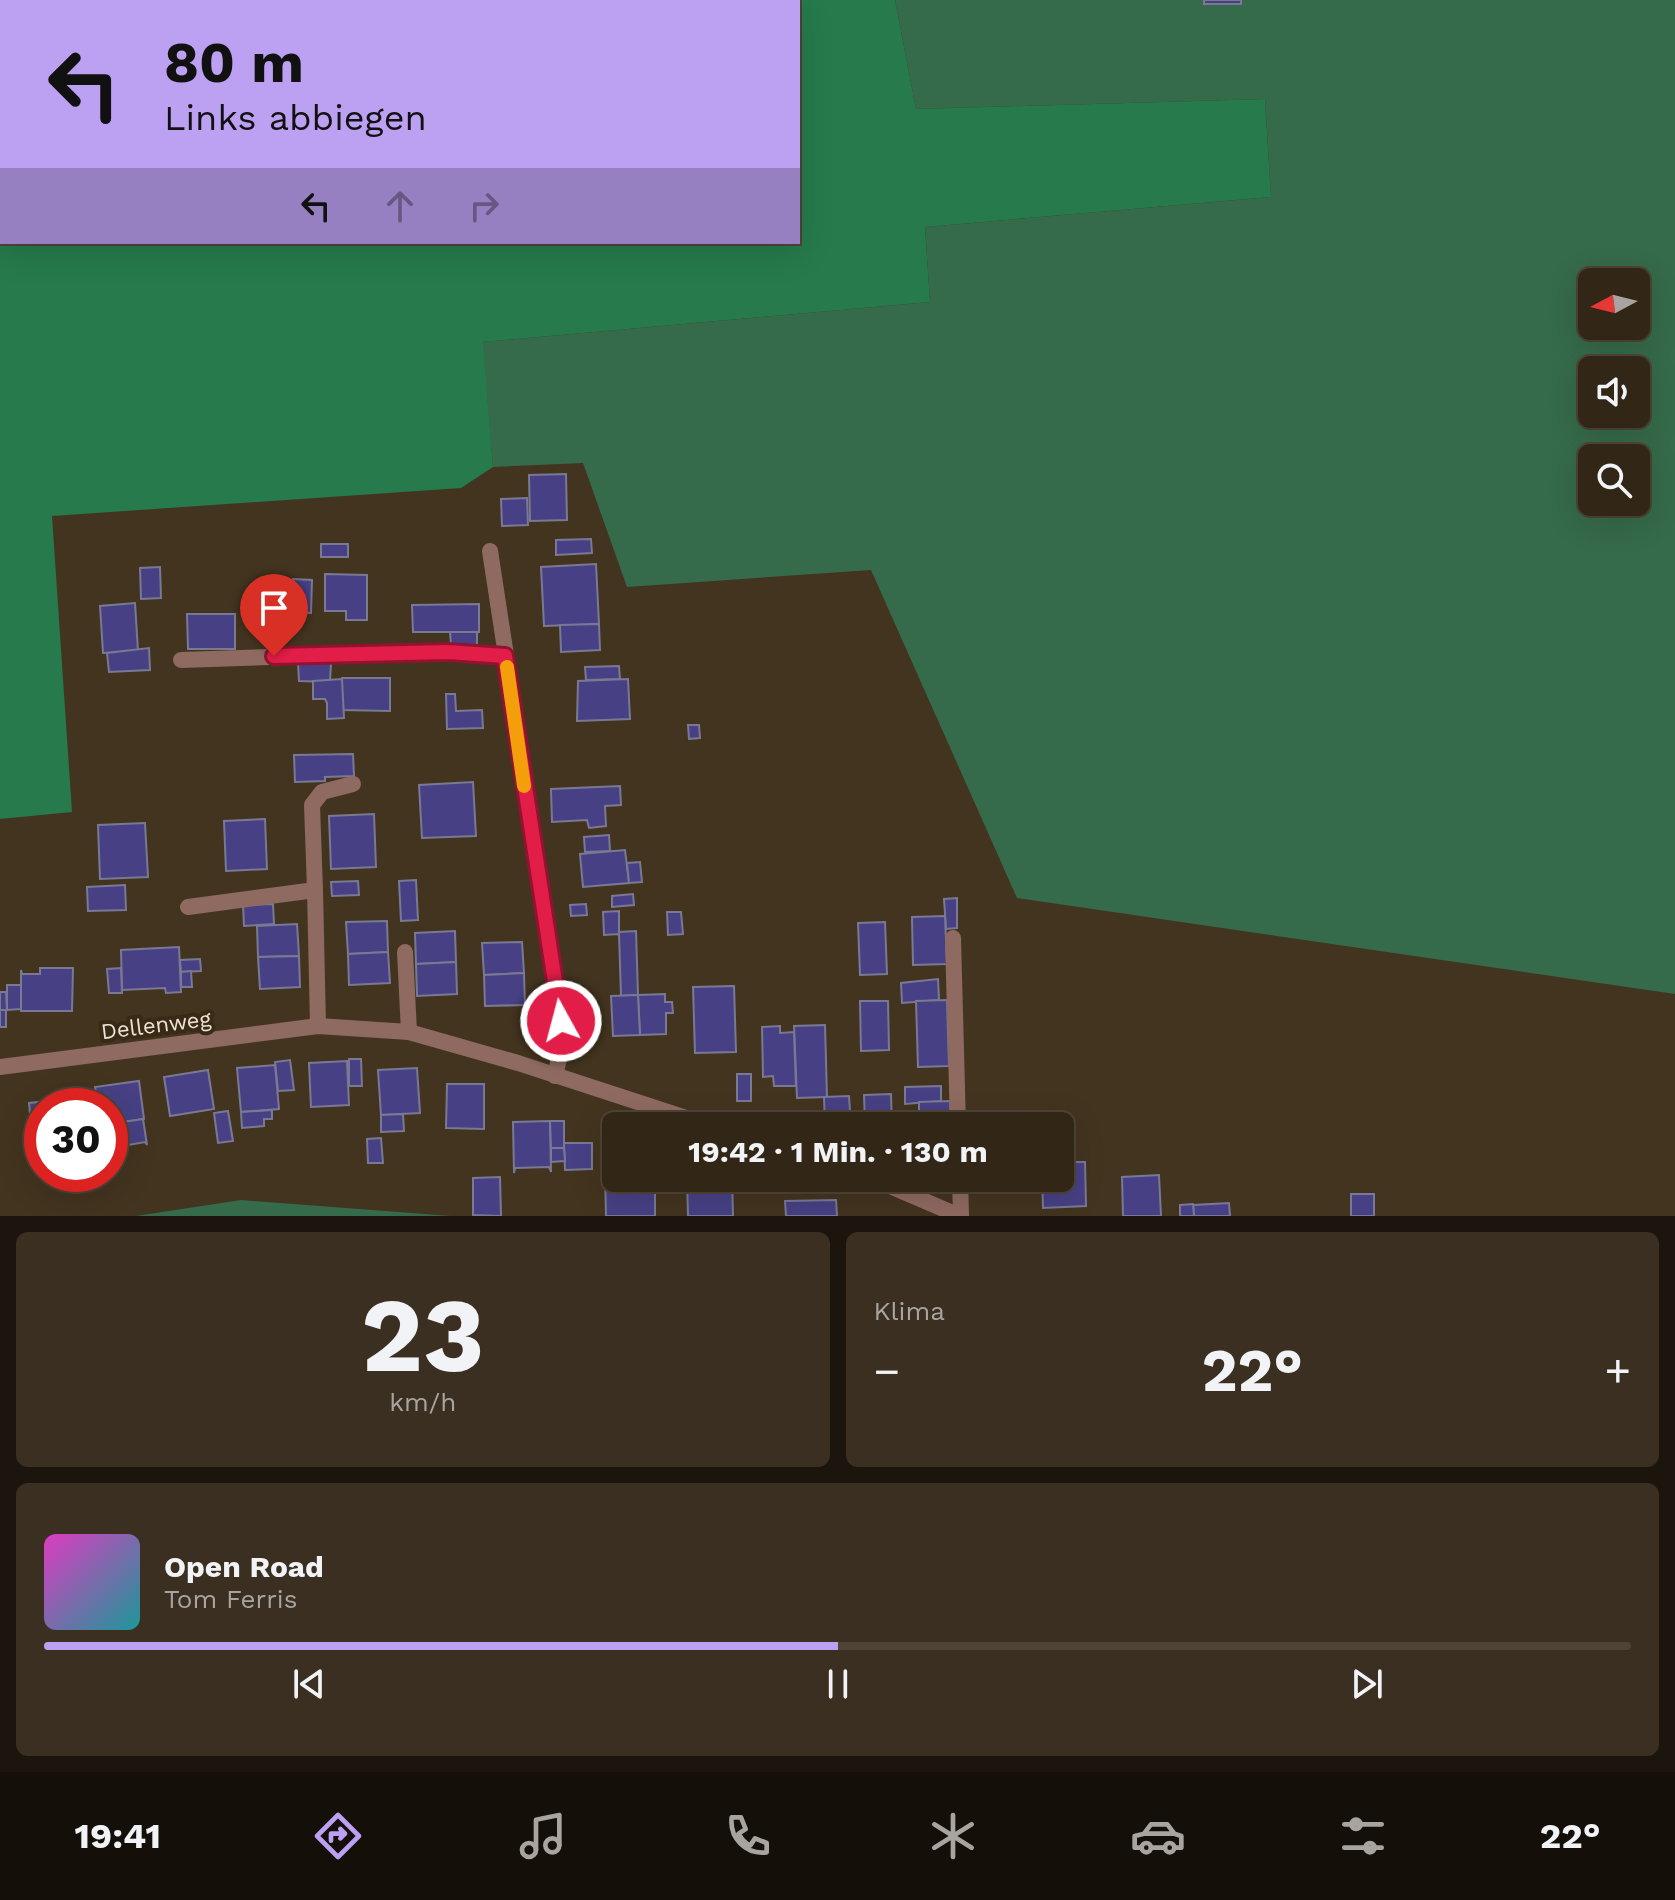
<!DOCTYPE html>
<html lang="de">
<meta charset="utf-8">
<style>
body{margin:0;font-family:"Work Sans",sans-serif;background:#3a2f20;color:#f1f3f6;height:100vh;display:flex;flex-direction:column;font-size:30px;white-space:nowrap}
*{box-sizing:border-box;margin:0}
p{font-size:26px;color:#a8a5a1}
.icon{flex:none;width:44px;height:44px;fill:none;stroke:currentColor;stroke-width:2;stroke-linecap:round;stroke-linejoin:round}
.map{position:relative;height:1216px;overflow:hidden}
.details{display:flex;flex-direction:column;gap:16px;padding:16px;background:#1c150d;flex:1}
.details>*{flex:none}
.hud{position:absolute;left:0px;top:0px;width:800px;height:244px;box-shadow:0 8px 32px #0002,0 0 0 2px #4d4436;background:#bca0f2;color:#111;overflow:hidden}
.needle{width:52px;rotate:263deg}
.buttons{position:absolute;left:1578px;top:268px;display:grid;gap:16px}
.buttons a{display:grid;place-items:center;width:72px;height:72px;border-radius:12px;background:#322717;box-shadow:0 8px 32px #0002,0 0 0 2px #4d4436;font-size:40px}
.speed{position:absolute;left:24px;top:1088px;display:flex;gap:16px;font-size:40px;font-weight:700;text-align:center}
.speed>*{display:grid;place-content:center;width:104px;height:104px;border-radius:50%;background:#322717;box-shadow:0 8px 32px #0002,0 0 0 2px #4d4436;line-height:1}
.speed .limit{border:12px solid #d22;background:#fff;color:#111}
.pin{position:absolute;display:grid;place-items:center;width:68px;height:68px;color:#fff;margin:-82px -34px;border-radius:50% 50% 50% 0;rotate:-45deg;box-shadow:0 0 8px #0007}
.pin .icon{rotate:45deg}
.me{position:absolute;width:88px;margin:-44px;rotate:353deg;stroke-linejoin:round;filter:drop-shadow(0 0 6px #0008)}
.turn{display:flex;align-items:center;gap:28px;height:168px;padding:0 32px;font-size:36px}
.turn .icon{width:104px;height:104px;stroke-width:2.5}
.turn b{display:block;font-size:56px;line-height:68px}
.lanes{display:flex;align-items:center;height:76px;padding:0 32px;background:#0003;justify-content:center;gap:40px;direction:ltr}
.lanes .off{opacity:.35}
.big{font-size:60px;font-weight:700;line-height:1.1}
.details .widget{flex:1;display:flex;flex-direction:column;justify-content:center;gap:12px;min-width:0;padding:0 28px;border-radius:12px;background:#3a2f20}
.details .dial{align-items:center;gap:0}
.dial b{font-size:104px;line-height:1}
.song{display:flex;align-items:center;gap:24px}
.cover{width:96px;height:96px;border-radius:12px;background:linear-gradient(135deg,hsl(310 70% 55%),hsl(180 70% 35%))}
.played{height:8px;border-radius:4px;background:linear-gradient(90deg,#bca0f2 50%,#4d4436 50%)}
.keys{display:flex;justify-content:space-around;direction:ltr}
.heat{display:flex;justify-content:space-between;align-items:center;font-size:44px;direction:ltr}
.details .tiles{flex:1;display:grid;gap:16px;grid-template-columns:1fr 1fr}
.widget:last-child{grid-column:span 2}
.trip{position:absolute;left:602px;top:1112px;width:472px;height:80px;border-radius:12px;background:#322717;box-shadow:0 8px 32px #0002,0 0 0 2px #4d4436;font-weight:700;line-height:80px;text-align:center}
.menu{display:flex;height:128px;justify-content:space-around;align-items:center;background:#141009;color:#a8a5a1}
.menu .icon{width:56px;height:56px}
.menu .active{color:#bca0f2}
.menu b{font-size:36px;color:#f1f3f6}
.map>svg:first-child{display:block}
</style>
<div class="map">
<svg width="1675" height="1216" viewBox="0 0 1675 1216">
<rect width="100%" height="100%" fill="#43341f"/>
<g fill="#356a4a" fill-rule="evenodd">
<path d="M 895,0 L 1675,0 L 1675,994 L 1017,898 L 871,570 L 627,587 L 583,463 L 493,467 L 482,342 L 930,302 L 925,227 L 1271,197 L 1265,99 L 916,109 ZM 1592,282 L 1636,282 L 1636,326 L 1592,326 ZM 1592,370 L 1636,370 L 1636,414 L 1592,414 ZM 1592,458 L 1636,458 L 1636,502 L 1592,502 Z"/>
<path d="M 241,1200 L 451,1216 L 136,1216 Z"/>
</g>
<path fill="#267a4c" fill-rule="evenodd" d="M 0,0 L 895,0 L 916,109 L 1265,99 L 1271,197 L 925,227 L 930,302 L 483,342 L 493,467 L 461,488 L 52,516 L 72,812 L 0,819 ZM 2,2 L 798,2 L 798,242 L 2,242 Z"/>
<g fill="#474084" stroke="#797993" stroke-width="2">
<rect x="1204" y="0" width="37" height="4"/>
<path d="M 566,474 L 567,520 L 530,521 L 529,475 Z"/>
<path d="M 527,498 L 528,525 L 502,526 L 501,499 Z"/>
<path d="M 591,539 L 592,553 L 556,555 L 556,540 Z"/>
<rect x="321" y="544" width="27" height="13"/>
<path d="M 596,564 L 599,624 L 544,626 L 541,567 Z"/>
<path d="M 160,567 L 161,598 L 141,599 L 140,568 Z"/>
<path d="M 325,574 L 367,575 L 367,620 L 346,620 L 346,611 L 325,611 Z"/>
<path d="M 293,579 L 312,580 L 311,613 L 294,612 Z"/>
<path d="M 263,583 L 294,584 L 294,633 L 263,633 Z"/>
<path d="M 135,603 L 138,651 L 103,653 L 100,606 Z"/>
<path d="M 479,604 L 479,632 L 413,632 L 412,605 Z"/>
<path d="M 187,614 L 235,614 L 235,649 L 188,649 Z"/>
<path d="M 599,624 L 600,650 L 561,652 L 560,625 Z"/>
<path d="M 450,632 L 477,632 L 477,645 L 451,645 Z"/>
<path d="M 149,648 L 150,670 L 109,672 L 107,653 Z"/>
<path d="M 298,663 L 331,663 L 330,682 L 299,681 Z"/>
<path d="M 619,666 L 620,679 L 586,680 L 585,667 Z"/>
<path d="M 342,678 L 390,678 L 390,711 L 342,710 Z"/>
<path d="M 342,679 L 344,718 L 327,719 L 327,703 L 325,699 L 313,699 L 313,681 Z"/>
<path d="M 628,679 L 630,719 L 577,721 L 578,681 Z"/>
<path d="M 446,694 L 455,694 L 456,711 L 482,710 L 483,728 L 447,729 Z"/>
<path d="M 688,725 L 699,725 L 700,738 L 689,739 Z"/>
<path d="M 353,754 L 354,776 L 325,777 L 325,781 L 295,782 L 294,755 Z"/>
<path d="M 473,782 L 476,836 L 422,838 L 419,785 Z"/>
<path d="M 620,786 L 621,805 L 605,806 L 606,826 L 589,828 L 587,820 L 552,822 L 551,789 Z"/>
<path d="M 374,814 L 376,867 L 331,869 L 329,816 Z"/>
<path d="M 265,819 L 267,869 L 226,871 L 224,821 Z"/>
<path d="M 145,823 L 148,877 L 100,879 L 98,825 Z"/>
<path d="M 609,835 L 610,851 L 585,852 L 584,837 Z"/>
<path d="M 625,850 L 629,883 L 583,887 L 580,854 Z"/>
<path d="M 640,862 L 642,882 L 629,883 L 627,863 Z"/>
<path d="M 416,880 L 418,920 L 401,921 L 399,881 Z"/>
<path d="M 358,881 L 359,895 L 332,896 L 331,882 Z"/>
<path d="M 125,885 L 126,910 L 88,911 L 87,887 Z"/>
<path d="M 633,894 L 634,905 L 612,907 L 612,896 Z"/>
<path d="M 957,898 L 957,928 L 946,929 L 944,899 Z"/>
<path d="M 273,904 L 274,924 L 244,926 L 243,905 Z"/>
<path d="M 586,904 L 587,915 L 571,916 L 570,905 Z"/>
<path d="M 619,911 L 619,932 L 636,931 L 638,995 L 621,996 L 619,934 L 604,935 L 603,912 Z"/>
<path d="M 667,912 L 681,912 L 683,934 L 668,935 Z"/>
<path d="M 945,916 L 947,964 L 913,965 L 912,917 Z"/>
<path d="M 387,921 L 388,952 L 348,954 L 346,922 Z"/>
<path d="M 885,922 L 887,974 L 860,975 L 858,923 Z"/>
<path d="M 297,924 L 299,956 L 258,957 L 257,926 Z"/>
<path d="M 455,931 L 456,962 L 416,964 L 415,933 Z"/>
<path d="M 522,942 L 524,973 L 484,975 L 482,943 Z"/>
<path d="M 179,947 L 181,992 L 166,993 L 165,988 L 122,990 L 121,950 Z"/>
<path d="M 388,952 L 390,983 L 349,985 L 348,954 Z"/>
<path d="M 299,956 L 300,987 L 260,989 L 258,957 Z"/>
<path d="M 200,959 L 201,971 L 181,972 L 180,960 Z"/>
<path d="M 456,962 L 457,994 L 417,996 L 416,964 Z"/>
<path d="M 40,968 L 73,968 L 72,1011 L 21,1011 L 21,970 L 22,974 L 40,974 Z"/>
<path d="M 121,968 L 122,993 L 109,993 L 107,969 Z"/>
<path d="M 191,971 L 192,987 L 181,987 L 181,972 Z"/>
<path d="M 524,973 L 525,1005 L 485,1006 L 484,975 Z"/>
<path d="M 938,979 L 939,1000 L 902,1003 L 901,983 Z"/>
<path d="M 7,985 L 21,985 L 21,1009 L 7,1010 Z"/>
<path d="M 734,986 L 736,1052 L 695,1053 L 693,987 Z"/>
<path d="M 0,992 L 6,992 L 7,1010 L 0,1010 Z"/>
<path d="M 665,994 L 665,1002 L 672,1002 L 673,1013 L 666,1013 L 666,1034 L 640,1035 L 638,995 Z"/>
<path d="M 638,995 L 640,1035 L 613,1036 L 611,996 Z"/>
<path d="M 947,1000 L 949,1066 L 918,1067 L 916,1001 Z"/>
<path d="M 860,1001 L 888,1001 L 889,1050 L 861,1051 Z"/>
<rect x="0" y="1010" width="6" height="17"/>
<path d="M 825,1025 L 827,1097 L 797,1098 L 794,1026 Z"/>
<path d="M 780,1026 L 780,1033 L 794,1032 L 796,1086 L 774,1086 L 773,1076 L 763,1077 L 762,1027 Z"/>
<path d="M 349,1059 L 361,1059 L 362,1086 L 349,1086 Z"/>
<path d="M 290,1060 L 294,1090 L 278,1091 L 275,1062 Z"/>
<path d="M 347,1061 L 349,1105 L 311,1107 L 309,1063 Z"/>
<path d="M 275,1065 L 279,1109 L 241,1112 L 237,1068 Z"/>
<path d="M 417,1068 L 420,1113 L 381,1115 L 378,1070 Z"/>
<path d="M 208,1070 L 214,1109 L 170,1116 L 164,1077 Z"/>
<rect x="737" y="1074" width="14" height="27"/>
<path d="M 139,1081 L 144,1119 L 110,1124 L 110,1106 L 98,1106 L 95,1087 Z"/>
<path d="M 447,1084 L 484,1084 L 484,1129 L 446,1128 Z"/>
<path d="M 941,1086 L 941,1101 L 905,1104 L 905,1087 Z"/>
<path d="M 95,1090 L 98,1106 L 84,1106 L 82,1092 Z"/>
<path d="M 82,1092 L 84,1106 L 67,1106 L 65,1095 Z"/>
<path d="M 891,1094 L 892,1126 L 865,1126 L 864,1095 Z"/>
<path d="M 849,1096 L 851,1126 L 825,1126 L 824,1097 Z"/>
<path d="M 66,1099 L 67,1106 L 42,1106 L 42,1146 L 33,1147 L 29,1103 Z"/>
<path d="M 950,1101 L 951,1126 L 919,1126 L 919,1102 Z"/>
<path d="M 272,1110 L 272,1119 L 264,1119 L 264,1126 L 242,1128 L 241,1112 Z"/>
<path d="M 228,1111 L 233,1141 L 218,1143 L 214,1113 Z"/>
<path d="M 403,1114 L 404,1131 L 381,1132 L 381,1115 Z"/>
<path d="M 1004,1118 L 1004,1126 L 978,1126 L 978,1119 Z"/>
<path d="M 143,1119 L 147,1145 L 145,1142 L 128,1145 L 128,1148 L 110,1150 L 110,1124 Z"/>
<path d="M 550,1121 L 551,1172 L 549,1167 L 515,1168 L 514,1173 L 513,1122 Z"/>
<path d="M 550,1121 L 564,1121 L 564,1148 L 551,1148 Z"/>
<path d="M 381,1138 L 383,1163 L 368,1163 L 367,1139 Z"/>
<path d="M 564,1143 L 592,1143 L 592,1169 L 565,1170 Z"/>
<path d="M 551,1148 L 564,1148 L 565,1161 L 551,1162 Z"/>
<path d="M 1060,1162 L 1085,1162 L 1086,1206 L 1043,1208 L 1042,1178 L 1060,1178 Z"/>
<path d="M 605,1171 L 616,1171 L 616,1178 L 655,1178 L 655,1216 L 606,1216 Z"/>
<path d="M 1159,1175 L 1161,1216 L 1123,1216 L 1122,1177 Z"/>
<path d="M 500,1177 L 501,1216 L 473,1215 L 473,1178 Z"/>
<path d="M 687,1178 L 732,1178 L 733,1216 L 688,1216 Z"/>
<path d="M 979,1178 L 1006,1178 L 1006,1183 L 980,1183 Z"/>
<path d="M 1006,1178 L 1019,1178 L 1019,1190 L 1006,1191 Z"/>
<rect x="1351" y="1194" width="23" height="22"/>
<path d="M 836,1200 L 837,1216 L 786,1216 L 785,1201 Z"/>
<path d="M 1229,1203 L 1230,1216 L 1194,1216 L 1193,1205 Z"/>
<path d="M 1180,1205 L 1193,1204 L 1194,1216 L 1180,1216 Z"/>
</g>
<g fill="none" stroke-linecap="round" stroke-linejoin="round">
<g stroke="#8f6a61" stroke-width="16">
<path d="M 181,660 L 418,652 L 505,656"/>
<path d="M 315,890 L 312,805 L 322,792 L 353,784"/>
<path d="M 953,938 L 958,1126"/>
<path d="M 960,1178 L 961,1216"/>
</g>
<g stroke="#8f6a61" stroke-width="16">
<path d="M 490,551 L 559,1001 L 563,1041 L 555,1076"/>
<path d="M 188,907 L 315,890 L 318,1026"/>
<path d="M 405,952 L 409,1032"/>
<path d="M 0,1067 L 318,1026 L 409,1032 L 518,1063 L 711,1126"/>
<path d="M 871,1178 L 960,1216"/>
</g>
</g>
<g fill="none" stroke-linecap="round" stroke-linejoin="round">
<defs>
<path id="route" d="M 274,656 L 448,652 L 505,656 L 561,1021"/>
</defs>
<use href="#route" stroke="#92132f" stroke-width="20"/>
<use href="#route" stroke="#e11d48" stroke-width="14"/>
<path stroke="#f59e0b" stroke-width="14" d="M 507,667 L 524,786"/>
</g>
<g text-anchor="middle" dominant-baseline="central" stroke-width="8" stroke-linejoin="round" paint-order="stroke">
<g font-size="22" fill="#ede4d7" stroke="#382a15">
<text transform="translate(156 1025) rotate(-7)">Dellenweg</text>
</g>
</g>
</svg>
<div class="buttons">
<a><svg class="needle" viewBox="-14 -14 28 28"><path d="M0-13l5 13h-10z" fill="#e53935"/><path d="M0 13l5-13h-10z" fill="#a8a5a1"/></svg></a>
<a><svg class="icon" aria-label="sound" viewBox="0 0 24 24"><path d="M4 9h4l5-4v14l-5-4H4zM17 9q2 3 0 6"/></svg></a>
<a><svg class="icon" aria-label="search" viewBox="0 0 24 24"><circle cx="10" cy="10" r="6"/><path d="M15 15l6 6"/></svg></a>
</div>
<div class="speed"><div class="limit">30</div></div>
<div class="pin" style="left:274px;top:656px;background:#d93025"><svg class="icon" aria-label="arrive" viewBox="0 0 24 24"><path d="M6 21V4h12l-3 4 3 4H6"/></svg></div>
<svg class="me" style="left:561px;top:1021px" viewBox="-20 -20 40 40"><circle r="17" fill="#e11d48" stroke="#fff" stroke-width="3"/><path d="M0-11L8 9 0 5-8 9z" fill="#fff"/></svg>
<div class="trip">19:42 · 1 Min. · 130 m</div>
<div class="hud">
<div class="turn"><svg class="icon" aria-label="left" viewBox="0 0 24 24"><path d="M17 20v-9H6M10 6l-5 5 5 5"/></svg><div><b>80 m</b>Links abbiegen</div></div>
<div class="lanes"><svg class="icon" aria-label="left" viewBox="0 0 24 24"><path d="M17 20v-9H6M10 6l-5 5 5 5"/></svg><svg class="icon off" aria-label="ahead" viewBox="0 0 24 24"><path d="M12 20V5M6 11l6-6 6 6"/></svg><svg class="icon off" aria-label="right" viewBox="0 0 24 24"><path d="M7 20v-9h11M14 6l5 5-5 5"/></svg></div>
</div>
</div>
<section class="details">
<div class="tiles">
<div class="widget dial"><b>23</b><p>km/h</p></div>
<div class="widget"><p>Klima</p>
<div class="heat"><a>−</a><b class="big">22°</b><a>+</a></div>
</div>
<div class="widget">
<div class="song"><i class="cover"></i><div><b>Open Road</b><p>Tom Ferris</p></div></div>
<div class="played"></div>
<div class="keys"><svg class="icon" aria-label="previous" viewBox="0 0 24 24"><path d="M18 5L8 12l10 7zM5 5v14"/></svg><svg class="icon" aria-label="pause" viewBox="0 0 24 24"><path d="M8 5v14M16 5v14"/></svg><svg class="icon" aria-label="next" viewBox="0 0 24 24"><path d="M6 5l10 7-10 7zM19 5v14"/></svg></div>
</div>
</div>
</section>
<nav class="menu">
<b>19:41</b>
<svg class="icon active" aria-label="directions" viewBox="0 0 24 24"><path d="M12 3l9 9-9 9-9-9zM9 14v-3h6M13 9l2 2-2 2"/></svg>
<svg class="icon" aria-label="music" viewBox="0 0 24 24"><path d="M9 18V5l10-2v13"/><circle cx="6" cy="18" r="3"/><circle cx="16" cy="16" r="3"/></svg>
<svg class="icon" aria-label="phone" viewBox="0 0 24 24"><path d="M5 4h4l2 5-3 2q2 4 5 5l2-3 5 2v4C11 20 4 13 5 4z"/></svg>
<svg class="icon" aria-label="climate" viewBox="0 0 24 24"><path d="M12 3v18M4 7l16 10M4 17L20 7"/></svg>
<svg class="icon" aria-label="car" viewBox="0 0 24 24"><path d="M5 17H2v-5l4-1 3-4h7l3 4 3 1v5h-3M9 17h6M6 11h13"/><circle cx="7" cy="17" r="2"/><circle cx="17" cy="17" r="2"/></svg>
<svg class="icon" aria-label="filters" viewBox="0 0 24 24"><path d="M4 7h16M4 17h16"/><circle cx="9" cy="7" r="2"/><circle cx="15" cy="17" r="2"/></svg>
<b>22°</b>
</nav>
